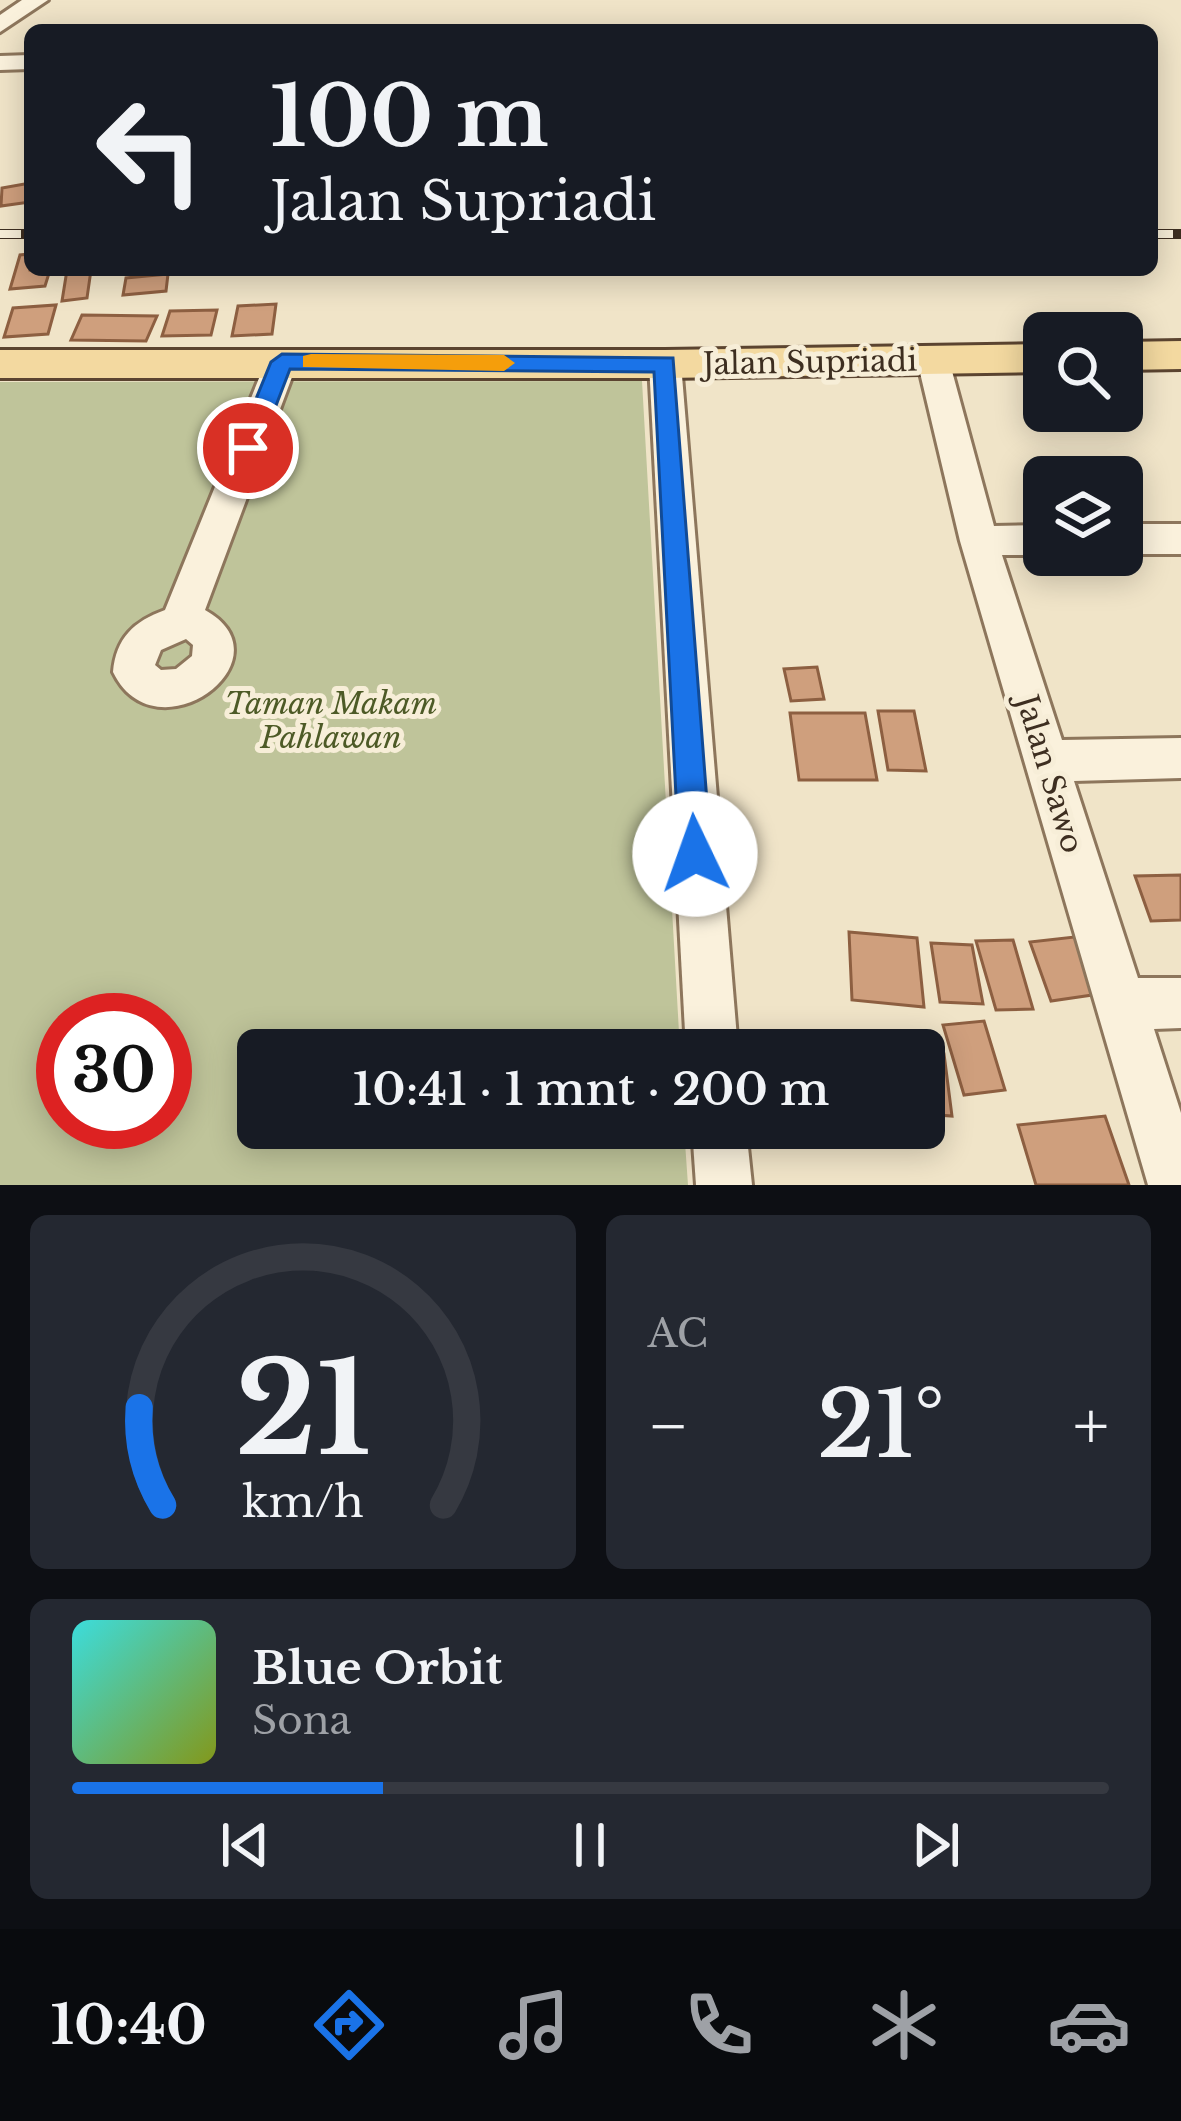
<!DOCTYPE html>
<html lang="id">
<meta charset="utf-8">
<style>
body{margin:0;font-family:"Libre Baskerville",serif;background:#242831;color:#f1f3f6;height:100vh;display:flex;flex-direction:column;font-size:45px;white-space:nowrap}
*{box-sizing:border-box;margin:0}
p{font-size:39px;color:#9ea1a6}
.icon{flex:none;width:66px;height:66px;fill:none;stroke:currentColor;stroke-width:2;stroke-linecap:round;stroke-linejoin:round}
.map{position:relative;height:1185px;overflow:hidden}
.drawer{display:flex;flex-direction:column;gap:30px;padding:30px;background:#0d0f14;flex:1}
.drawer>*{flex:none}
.guide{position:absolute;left:24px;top:24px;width:1134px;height:252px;border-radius:18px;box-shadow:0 6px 30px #0003;background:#171b24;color:#f1f3f6;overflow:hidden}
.controls{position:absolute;left:1023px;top:312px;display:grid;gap:24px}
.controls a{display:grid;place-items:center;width:120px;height:120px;border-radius:18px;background:#171b24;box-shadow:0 6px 30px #0003;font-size:60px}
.speed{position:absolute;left:36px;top:993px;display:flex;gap:24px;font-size:60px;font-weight:700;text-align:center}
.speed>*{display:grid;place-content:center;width:156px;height:156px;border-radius:50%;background:#171b24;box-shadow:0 6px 30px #0003;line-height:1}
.speed .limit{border:18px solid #d22;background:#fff;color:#111}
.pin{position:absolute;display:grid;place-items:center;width:102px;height:102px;color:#fff;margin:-51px;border:6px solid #fff;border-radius:50%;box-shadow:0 3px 12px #0007}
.me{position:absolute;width:132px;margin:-66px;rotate:357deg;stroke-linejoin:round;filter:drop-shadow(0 0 9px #0008)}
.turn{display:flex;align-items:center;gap:42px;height:252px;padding:0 48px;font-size:54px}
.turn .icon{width:156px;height:156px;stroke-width:2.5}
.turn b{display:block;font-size:84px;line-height:102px}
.big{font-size:90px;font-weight:600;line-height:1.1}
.drawer .widget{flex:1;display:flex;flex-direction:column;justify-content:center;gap:18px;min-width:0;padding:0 42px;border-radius:18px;background:#242831}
.drawer .dial{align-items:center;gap:0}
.dial svg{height:312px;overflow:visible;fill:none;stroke:#363941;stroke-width:7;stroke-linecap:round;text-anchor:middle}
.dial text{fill:#f1f3f6;stroke:none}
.song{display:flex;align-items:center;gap:36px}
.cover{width:144px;height:144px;border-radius:18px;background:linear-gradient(135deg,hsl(180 70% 55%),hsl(70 70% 35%))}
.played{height:12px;border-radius:6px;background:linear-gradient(90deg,#1a73e8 30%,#363941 30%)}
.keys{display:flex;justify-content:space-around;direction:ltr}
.heat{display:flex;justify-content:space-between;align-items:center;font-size:66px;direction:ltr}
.drawer .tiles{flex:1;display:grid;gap:30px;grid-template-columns:1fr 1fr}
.widget:last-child{grid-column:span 2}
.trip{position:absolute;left:237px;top:1029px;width:708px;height:120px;border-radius:18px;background:#171b24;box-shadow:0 6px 30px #0003;font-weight:600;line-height:120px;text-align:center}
.menu{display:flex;height:192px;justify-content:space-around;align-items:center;background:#090b0e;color:#9ea1a6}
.menu .icon{width:84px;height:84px}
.menu .selected{color:#1a73e8}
.menu b{font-size:54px;color:#f1f3f6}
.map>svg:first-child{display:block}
</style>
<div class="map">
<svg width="1181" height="1185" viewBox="0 0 1181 1185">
<rect width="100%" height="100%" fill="#f0e4c8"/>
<path fill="#bfc49a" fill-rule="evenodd" d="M 642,381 L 680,1050 L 258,1050 L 258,1128 L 684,1128 L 688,1185 L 0,1185 L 0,382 ZM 63,1020 L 165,1020 L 165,1122 L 63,1122 Z"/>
<g fill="#cf9f7d" stroke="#8d5f41" stroke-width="3">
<path d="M 30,183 L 30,202 L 1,206 L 2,188 Z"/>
<path d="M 30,254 L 30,270 L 50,270 L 45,286 L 10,289 L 20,255 Z"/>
<path d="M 67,270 L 91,270 L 87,298 L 62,301 Z"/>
<path d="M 168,274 L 166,291 L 123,295 L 126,278 Z"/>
<path d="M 276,304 L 272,334 L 232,336 L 238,306 Z"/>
<path d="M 56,305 L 48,334 L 4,337 L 13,308 Z"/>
<path d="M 217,310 L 211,335 L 162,336 L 170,311 Z"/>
<path d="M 82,315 L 157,316 L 146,341 L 71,340 Z"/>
<path d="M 817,667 L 824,699 L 791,701 L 784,669 Z"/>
<path d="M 878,711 L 914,711 L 926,771 L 888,770 Z"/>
<path d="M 790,713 L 865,713 L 877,780 L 799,780 Z"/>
<path d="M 1181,875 L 1181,920 L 1151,921 L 1135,876 Z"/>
<path d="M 849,932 L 917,938 L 924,1007 L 852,1000 Z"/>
<path d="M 1083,936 L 1106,993 L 1051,1001 L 1030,942 Z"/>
<path d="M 1013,940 L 1033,1009 L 996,1010 L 976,941 Z"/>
<path d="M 931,943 L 972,945 L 983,1004 L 940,1002 Z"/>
<path d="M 984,1021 L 1005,1090 L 964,1095 L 943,1025 Z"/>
<path d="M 924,1053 L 944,1054 L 952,1116 L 924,1114 Z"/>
<path d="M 1105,1116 L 1129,1185 L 1036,1185 L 1018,1125 Z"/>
</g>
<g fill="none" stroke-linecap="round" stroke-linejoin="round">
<defs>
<g id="minor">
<path d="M 22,0 L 48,0 L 0,32 L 0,15 Z"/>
<path d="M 30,55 L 30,69 L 0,70 L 0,56 Z"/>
<path d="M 933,349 L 944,352 L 949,360 L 994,526 L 1044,525 L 1044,555 L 1002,555 L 1062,740 L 1181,738 L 1181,778 L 1074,781 L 1138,978 L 1181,978 L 1181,1028 L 1154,1029 L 1181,1113 L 1181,1185 L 1148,1185 L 960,541 L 917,360 L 922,352 Z"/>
<path d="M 282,350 L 293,353 L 298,361 L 205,610 C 293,659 156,761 113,672 C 116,638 134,621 165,610 L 266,361 L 271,353 ZM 186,639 L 193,645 L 192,656 L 176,669 L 161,670 L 155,665 L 161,650 Z"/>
<path d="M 665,353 L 676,356 L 681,364 L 738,1050 L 686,1050 L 649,364 L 654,356 Z"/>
<rect x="1122" y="524" width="59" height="30"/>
<path d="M 692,1128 L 746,1128 L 752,1185 L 696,1185 Z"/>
</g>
<g id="major">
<path d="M 1181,341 L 1181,369 L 1122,370 L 1122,342 Z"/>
<path d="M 1044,344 L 1044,372 L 665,378 L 0,378 L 0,350 L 665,350 Z"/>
</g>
</defs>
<use href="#minor" stroke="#8d765c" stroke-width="6"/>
<use href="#major" stroke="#5b4430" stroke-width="6"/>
<use href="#minor" fill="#faf1dc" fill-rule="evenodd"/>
<use href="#major" fill="#f3d9a0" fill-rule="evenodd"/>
<defs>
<g id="rail">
<path d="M 0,234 L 30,234"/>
<path d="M 1152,234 L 1181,234"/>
</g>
</defs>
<use href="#rail" stroke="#3d2e20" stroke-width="10"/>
<use href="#rail" stroke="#f7eed8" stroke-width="8" stroke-dasharray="21" stroke-linecap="butt"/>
</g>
<path fill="#1a73e8" stroke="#114b97" stroke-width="3" d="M 282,354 L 673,358 L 711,854 L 707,865 L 695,869 L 684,865 L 679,854 L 654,372 L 290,369 L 257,455 L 239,455 L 236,448 L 271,362 Z"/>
<path fill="#f59e0b" d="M 311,354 L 504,355 L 515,363 L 504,371 L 303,367 L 303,356 Z"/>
<g text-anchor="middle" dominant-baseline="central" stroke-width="10" stroke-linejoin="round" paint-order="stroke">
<g font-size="30" fill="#3d2e20" stroke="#f7eed8">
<text transform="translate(810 362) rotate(-1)">Jalan Supriadi</text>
<text transform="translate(1050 774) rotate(73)">Jalan Sawo</text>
</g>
<g font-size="30" font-style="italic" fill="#4d5a26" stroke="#f7eed8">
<text x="331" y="703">Taman Makam<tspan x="331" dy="34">Pahlawan</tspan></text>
</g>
</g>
</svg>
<div class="controls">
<a><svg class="icon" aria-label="search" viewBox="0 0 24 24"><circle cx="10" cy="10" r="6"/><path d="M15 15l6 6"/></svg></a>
<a><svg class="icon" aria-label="layers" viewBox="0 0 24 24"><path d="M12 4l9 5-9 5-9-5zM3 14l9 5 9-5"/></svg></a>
</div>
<div class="speed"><div class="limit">30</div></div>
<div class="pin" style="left:248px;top:448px;background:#d93025"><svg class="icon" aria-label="arrive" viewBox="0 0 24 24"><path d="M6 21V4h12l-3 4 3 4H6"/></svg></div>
<svg class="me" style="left:695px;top:854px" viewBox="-20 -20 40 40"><circle r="19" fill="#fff"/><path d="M0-13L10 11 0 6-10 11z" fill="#1a73e8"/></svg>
<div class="trip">10:41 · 1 mnt · 200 m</div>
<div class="guide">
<div class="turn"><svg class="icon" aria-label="left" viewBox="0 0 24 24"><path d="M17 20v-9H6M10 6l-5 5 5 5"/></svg><div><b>100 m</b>Jalan Supriadi</div></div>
</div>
</div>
<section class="drawer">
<div class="tiles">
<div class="widget dial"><svg viewBox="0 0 100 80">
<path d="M14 69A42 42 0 1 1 86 69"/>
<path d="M14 69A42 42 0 0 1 8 44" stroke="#1a73e8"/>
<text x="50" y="56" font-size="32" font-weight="700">21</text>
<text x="50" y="72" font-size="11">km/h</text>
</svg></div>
<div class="widget"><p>AC</p>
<div class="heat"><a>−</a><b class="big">21°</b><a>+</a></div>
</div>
<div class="widget">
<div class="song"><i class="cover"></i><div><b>Blue Orbit</b><p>Sona</p></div></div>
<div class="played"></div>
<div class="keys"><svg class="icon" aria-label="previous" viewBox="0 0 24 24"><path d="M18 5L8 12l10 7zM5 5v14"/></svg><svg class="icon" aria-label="pause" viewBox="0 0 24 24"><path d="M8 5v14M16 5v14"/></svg><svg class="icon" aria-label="next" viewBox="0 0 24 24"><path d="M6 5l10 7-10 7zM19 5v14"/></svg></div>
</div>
</div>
</section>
<nav class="menu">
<b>10:40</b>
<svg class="icon selected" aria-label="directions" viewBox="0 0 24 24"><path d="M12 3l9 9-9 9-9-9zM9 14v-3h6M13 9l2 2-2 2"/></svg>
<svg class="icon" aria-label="music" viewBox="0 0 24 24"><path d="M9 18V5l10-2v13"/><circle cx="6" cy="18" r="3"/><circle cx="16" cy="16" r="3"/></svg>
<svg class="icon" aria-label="phone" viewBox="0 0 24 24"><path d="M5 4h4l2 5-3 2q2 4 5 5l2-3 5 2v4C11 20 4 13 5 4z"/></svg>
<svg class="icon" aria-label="climate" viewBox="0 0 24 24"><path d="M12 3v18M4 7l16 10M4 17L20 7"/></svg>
<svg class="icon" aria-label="car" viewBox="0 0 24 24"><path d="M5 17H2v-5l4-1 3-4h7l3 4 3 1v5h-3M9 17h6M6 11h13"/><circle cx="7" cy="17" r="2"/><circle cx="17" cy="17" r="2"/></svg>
</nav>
